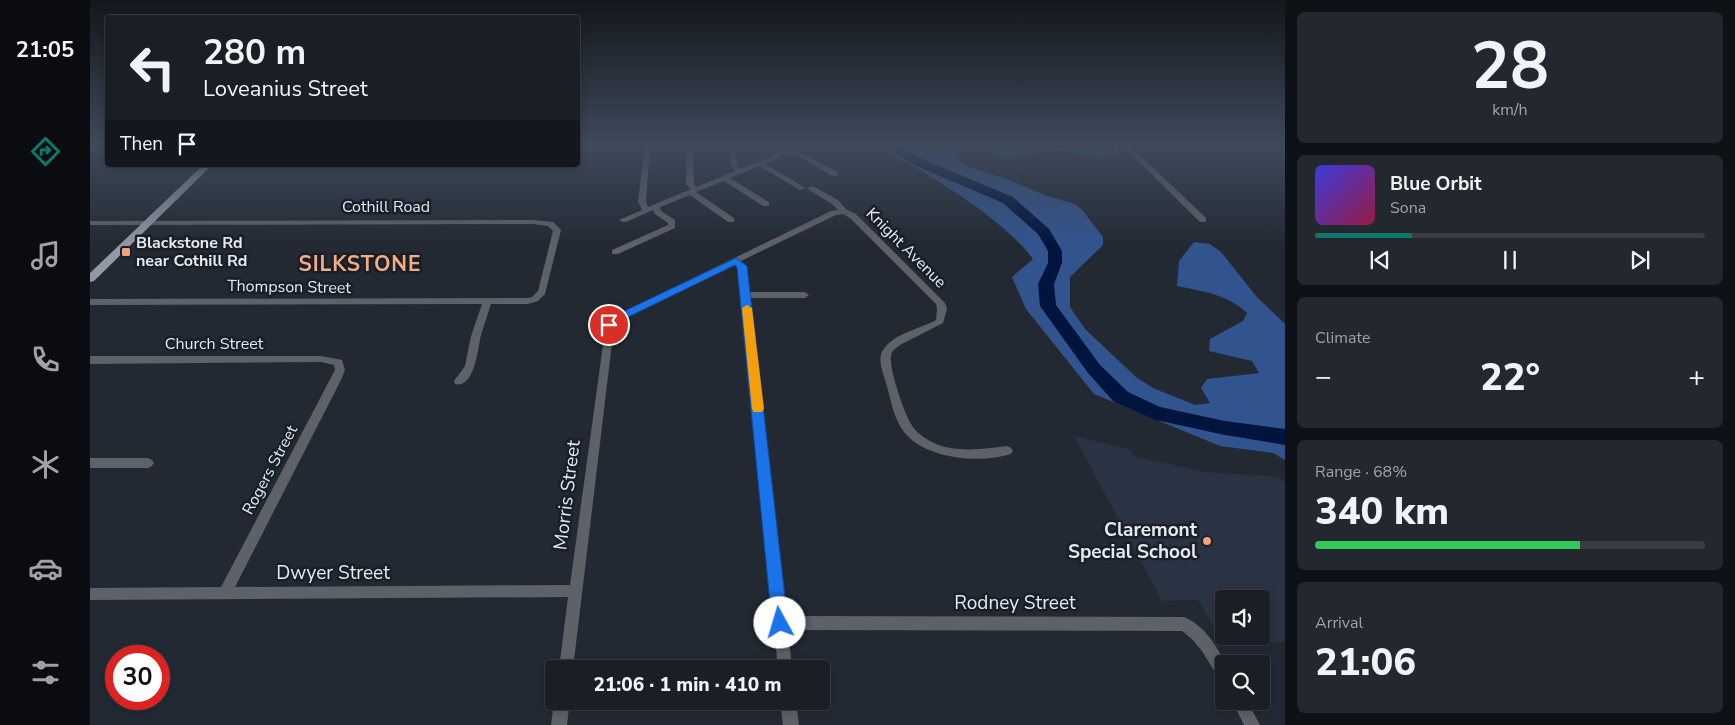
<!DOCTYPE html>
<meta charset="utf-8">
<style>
body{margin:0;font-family:"Nunito Sans",sans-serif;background:#23272e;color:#f1f3f6;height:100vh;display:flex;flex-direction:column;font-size:19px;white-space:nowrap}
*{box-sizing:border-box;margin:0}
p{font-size:16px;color:#9fa2a7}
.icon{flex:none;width:28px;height:28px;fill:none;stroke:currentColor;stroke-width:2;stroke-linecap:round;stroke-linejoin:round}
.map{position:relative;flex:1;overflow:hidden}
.sheet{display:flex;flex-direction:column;gap:12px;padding:12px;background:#0e1115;width:450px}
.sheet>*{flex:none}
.top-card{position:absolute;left:15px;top:15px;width:475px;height:152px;border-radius:5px;box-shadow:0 2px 8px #0003,0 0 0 1px #383d43;background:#1a1f26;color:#f1f3f6;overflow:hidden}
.controls{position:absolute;left:1125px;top:590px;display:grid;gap:10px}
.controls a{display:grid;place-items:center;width:55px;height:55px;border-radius:5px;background:#1a1f26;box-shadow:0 2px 8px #0003,0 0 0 1px #383d43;font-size:25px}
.speed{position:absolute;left:15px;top:645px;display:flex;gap:10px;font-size:25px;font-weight:700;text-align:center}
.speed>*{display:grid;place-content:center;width:65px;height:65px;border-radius:50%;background:#1a1f26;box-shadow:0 2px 8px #0003,0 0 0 1px #383d43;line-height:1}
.speed .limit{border:8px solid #d22;background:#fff;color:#111}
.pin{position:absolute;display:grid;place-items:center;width:42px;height:42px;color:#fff;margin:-21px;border:2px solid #fff;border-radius:50%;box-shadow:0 1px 5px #0007}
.me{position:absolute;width:55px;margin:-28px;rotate:354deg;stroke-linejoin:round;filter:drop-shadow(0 0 4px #0008)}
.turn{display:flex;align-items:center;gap:18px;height:105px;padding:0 15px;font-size:22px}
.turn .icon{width:65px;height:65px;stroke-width:2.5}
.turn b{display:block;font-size:35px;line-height:42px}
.then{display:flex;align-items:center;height:48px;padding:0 15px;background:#0003;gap:10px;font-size:19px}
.big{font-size:38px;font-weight:800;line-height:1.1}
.sheet .tile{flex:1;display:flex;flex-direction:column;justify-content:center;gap:8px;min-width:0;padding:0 18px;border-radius:8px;background:#23272e}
.sheet .dial{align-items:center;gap:0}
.dial b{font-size:65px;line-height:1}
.song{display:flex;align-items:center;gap:15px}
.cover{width:60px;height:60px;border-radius:8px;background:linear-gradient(135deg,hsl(240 70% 55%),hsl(340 70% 35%))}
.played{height:5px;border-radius:2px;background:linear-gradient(90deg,#0f766e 25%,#383d43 25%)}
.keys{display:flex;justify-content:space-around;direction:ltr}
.heat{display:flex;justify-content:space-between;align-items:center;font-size:28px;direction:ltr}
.charge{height:8px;border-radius:4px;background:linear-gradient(90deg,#34c759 68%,#383d43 0)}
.trip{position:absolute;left:455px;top:660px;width:285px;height:50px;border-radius:5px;background:#1a1f26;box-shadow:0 2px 8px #0003,0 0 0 1px #383d43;font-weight:800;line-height:50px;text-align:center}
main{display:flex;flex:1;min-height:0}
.menu{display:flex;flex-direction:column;width:90px;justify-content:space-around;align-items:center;background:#0a0c0f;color:#9fa2a7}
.menu .icon{width:35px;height:35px}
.menu .selected{color:#0f766e}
.menu b{font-size:22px;color:#f1f3f6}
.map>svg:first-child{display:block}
</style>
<main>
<nav class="menu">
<b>21:05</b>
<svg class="icon selected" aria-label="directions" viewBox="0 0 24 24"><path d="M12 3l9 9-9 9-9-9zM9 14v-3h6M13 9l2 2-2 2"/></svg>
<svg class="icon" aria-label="music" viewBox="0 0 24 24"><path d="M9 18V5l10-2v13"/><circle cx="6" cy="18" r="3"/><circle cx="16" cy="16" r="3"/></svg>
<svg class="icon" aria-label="phone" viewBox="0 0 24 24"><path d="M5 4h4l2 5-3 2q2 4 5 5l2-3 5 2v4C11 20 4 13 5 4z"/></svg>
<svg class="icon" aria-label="climate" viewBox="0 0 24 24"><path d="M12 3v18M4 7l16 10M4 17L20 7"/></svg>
<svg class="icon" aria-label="car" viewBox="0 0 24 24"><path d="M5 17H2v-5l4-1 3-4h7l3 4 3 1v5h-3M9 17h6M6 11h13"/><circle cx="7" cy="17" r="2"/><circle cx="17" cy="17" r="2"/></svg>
<svg class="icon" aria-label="filters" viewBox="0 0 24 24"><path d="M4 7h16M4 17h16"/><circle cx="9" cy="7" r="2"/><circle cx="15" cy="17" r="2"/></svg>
</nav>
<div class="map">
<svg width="1195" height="725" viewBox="0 0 1195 725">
<rect width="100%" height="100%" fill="#222933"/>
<path fill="#293343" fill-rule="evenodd" d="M 984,436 L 1039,449 L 1044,456 L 1114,472 L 1188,477 L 1195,483 L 1195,642 L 1132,642 L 1108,600 L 1072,601 ZM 1134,599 L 1171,599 L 1171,636 L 1134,636 Z"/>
<g fill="#31548f">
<path d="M 783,144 L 860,144 L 870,161 L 879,167 L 919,180 L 957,196 L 985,204 L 993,211 L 1013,237 L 1013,245 L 980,277 L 980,307 L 995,329 L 1046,377 L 1063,388 L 1105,405 L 1120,403 L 1111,388 L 1117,379 L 1169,373 L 1162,361 L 1119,351 L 1120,339 L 1153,321 L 1157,313 C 1137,294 1112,291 1087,286 L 1089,261 L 1104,242 L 1120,244 L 1131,252 L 1166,296 L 1195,324 L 1195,460 L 1183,453 L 1130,446 L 1004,394 L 936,309 L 922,277 L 943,259 C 909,214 833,171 783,144 Z"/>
<path d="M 892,144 L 1030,144 L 1028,153 L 1011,158 L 984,152 L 958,150 L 920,159 L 906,156 Z"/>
</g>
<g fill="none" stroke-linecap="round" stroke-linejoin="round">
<path fill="#00143e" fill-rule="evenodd" d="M 792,144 L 807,144 L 830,158 L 923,197 L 959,229 L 972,251 L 972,263 L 964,284 L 966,305 L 1010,365 L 1038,392 L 1070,407 L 1135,421 L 1195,429 L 1195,445 L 1135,435 L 1066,420 L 1024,402 L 998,373 L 950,306 L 948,284 L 958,263 L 958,251 L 948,234 L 913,203 L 822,164 Z"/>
<g fill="#5e6166" fill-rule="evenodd">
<rect x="0" y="144" width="18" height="4"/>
<path d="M 603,144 L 604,184 L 606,187 L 645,171 L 641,165 L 639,144 L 645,144 L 647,165 L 650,169 L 684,156 L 683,144 L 689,144 L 691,150 L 712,153 L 748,172 L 748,176 L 742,176 L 708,156 L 691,154 L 688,158 L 675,164 L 716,188 L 723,186 L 748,200 L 757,210 L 766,214 L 855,303 L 857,309 L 853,323 L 810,345 C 805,349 801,351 801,357 C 799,368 815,417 823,427 C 828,434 836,439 844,443 C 866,453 894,449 917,446 L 921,448 L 923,451 L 921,454 C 890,464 835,459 814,432 C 803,417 801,400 796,383 C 793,372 787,360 793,350 C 804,333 830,329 846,320 L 847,309 L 846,304 L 760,218 L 753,214 L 746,215 L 651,261 L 656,267 L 660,292 L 715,292 L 719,295 L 715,298 L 660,298 L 696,616 L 1094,617 C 1115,626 1126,645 1136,664 L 1134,664 L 1134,681 L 1129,679 L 1112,651 L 1102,639 L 1092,631 L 698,630 L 702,669 L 688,669 L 649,271 L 645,265 L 533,319 L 524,326 L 483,669 L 469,669 L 478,597 L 0,600 L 0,588 L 131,587 L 245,370 L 244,365 L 231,362 L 0,364 L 0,356 L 231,356 L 252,360 L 255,370 L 251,380 L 145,587 L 480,585 L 516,323 L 527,315 L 741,211 L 748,210 L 742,204 L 716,188 L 710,190 L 669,166 L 640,178 L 679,202 L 679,206 L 673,206 L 634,181 L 606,192 L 644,218 L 644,222 L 638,222 L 600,195 L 570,207 L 571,211 L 585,220 L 585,228 L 528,254 L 522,254 L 522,250 L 578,225 L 578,223 L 565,214 L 563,210 L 536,222 L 533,222 L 529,220 L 552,210 L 548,201 L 555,145 ZM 597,147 L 596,184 L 601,189 L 558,207 L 556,201 L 560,148 Z"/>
<path d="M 1031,144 L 1038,144 L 1116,218 L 1116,222 L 1110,222 Z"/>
<path d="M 488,145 L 539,146 L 542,148 L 539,150 L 488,149 Z"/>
<path d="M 443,220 L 463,222 L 471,230 L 455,294 L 448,301 L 438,304 L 401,304 C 398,314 394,325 391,335 C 388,347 385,389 365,384 L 364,381 L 375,366 L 381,336 L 392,304 L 0,305 L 0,299 L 438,298 L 442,297 L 448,291 L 463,231 L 458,226 L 443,224 L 0,225 L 0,221 Z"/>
<path d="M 0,458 L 58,458 L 62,460 L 64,463 L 62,466 L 58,468 L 0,468 Z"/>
<path d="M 464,701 L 480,701 L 477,725 L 461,725 Z"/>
<path d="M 690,701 L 706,701 L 709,725 L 693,725 Z"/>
<path d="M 1142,701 L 1157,701 L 1170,725 L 1154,725 Z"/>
</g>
<path fill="#9299a4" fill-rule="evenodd" d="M 113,165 L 122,165 L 4,281 L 0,282 L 0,273 Z"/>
</g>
<linearGradient id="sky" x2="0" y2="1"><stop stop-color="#13171c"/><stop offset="0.59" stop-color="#3e495b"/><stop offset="1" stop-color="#3e495b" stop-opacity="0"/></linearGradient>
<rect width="1195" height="246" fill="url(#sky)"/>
<path fill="#1a73e8" stroke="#114b97" d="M 646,258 L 657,266 L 698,623 L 696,628 L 690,630 L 685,628 L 682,623 L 647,267 L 645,265 L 534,319 L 523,328 L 515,328 L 514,325 L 526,315 Z"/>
<path fill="#f59e0b" d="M 657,305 L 662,308 L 674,409 L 672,412 L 664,412 L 662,409 L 652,308 Z"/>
<g fill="#efa377" stroke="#191f29" stroke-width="2">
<rect x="31" y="247" width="10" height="10" rx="2.5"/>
<circle cx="1117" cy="541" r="5"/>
</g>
<g text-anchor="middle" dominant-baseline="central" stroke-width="5" stroke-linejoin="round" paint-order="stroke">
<g font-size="16" fill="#e5e9f0" stroke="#191f29">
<text x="296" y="207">Cothill Road</text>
<text transform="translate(816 248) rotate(45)">Knight Avenue</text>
<text transform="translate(199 287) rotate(1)">Thompson Street</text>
<text x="124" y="344">Church Street</text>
<text transform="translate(180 470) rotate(-62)">Rogers Street</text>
</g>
<g font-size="16" font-weight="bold" fill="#e5e9f0" stroke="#191f29" text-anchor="start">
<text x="46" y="243">Blackstone Rd<tspan x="46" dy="18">near Cothill Rd</tspan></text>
</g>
<g font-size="19" fill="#e5e9f0" stroke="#191f29">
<text transform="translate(477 495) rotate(-83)">Morris Street</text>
<text x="243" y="573">Dwyer Street</text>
<text x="925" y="603">Rodney Street</text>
</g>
<g font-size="19" font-weight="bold" fill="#e5e9f0" stroke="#191f29" text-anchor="end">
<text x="1107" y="530">Claremont<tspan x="1107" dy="22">Special School</tspan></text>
</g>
<g font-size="21" font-weight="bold" letter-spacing="1" fill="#f3ac83" stroke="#191f29">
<text x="270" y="264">SILKSTONE</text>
</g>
</g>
</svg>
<div class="controls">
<a><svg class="icon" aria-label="sound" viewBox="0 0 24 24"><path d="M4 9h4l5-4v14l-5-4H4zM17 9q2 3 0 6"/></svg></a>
<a><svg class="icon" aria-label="search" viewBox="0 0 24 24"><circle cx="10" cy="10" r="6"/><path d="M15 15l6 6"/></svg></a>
</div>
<div class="speed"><div class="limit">30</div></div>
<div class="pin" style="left:519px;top:325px;background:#d93025"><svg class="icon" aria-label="arrive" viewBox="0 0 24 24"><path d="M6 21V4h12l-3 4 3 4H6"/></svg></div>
<svg class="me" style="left:690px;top:623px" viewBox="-20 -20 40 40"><circle r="19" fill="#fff"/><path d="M0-13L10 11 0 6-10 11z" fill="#1a73e8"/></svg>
<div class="trip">21:06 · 1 min · 410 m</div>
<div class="top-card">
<div class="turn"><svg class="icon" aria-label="left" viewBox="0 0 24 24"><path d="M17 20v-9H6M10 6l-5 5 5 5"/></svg><div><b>280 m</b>Loveanius Street</div></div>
<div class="then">Then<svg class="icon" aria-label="arrive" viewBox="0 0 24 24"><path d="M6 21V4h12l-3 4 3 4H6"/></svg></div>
</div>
</div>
<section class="sheet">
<div class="tile dial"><b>28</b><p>km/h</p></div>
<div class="tile">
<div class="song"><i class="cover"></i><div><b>Blue Orbit</b><p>Sona</p></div></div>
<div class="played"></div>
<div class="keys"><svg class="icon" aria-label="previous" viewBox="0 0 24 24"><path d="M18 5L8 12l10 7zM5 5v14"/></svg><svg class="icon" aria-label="pause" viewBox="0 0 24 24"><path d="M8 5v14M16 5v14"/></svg><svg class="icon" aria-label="next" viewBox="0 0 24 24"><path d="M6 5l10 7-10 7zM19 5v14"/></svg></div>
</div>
<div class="tile"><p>Climate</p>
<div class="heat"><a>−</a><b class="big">22°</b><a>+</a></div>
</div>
<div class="tile"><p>Range · 68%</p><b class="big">340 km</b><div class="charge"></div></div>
<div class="tile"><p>Arrival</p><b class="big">21:06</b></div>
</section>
</main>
